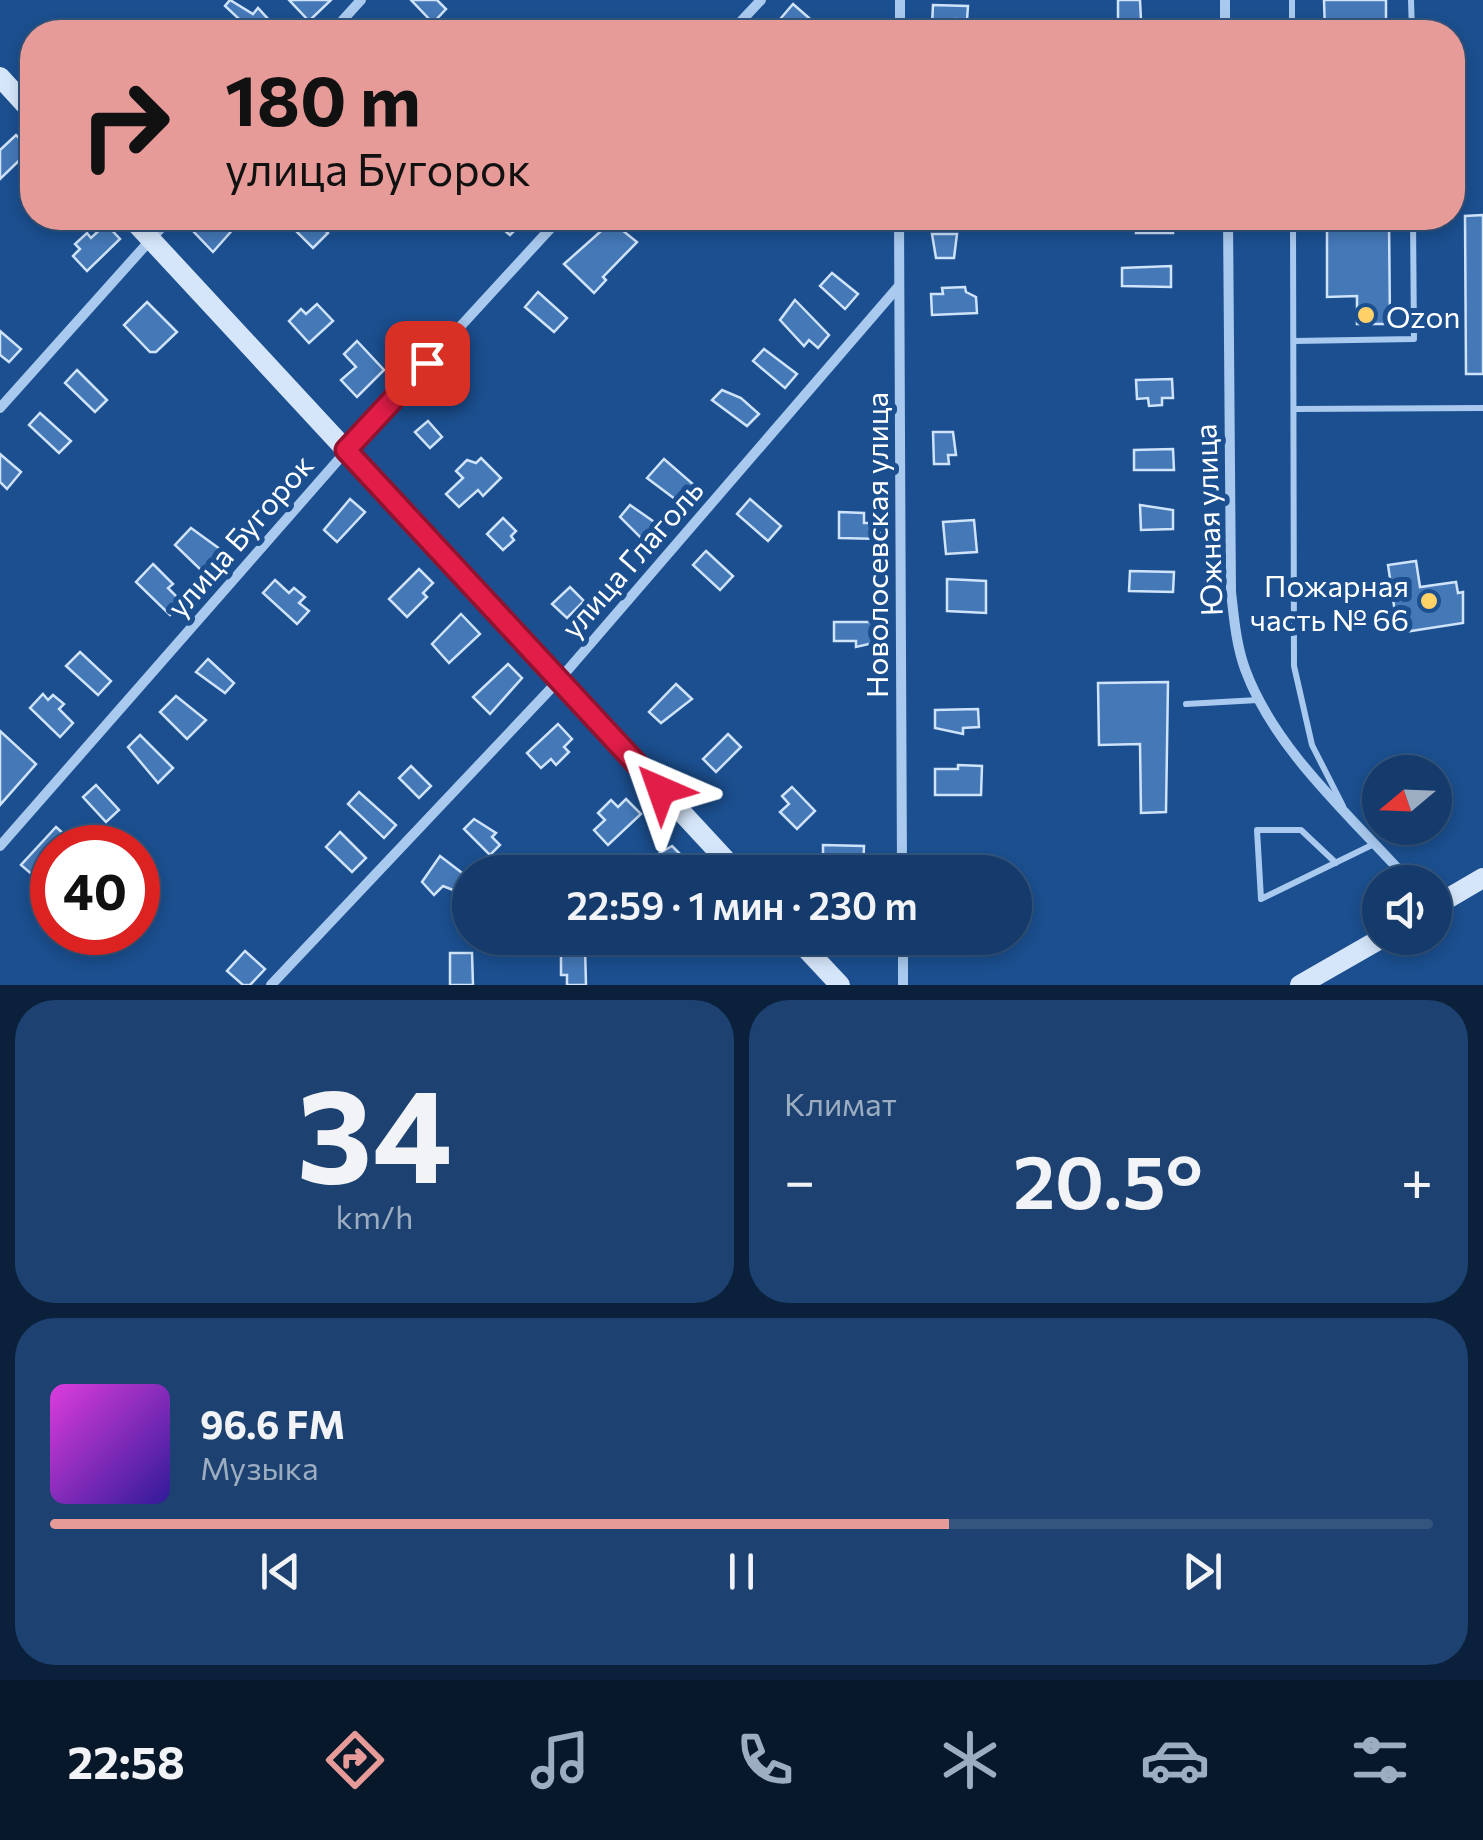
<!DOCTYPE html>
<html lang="ru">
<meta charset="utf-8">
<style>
body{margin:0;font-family:Commissioner,sans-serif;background:#1d4271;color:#f1f3f6;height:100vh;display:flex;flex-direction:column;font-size:38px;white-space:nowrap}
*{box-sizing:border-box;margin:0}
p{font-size:32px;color:#9dadc1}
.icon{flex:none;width:55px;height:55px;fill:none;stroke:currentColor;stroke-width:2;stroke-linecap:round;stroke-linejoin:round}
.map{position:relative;height:985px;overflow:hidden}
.drawer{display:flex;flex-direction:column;gap:15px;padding:15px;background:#0b203b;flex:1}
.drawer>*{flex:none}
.top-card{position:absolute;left:20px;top:20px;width:1445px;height:210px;border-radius:40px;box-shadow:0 5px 15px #0003,0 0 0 2px #33557e;background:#e69b98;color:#111;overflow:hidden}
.needle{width:65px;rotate:251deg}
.controls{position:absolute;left:1362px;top:755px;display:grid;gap:20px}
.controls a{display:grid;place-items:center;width:90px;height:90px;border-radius:50%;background:#143b6b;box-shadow:0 5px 15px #0003,0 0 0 2px #33557e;font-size:50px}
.speed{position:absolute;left:30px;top:825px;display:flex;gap:20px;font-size:50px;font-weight:700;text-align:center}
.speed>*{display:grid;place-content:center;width:130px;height:130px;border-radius:50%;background:#143b6b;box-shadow:0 5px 15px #0003,0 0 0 2px #33557e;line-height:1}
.speed .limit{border:15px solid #d22;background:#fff;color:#111}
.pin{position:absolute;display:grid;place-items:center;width:85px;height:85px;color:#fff;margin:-42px;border-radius:20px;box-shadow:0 5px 15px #0006}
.me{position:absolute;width:110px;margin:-55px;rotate:317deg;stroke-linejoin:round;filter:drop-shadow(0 0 8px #0008)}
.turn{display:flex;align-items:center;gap:35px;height:210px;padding:0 40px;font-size:45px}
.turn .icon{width:130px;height:130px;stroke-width:2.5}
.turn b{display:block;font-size:70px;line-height:85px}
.big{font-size:75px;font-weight:600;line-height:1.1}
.drawer .widget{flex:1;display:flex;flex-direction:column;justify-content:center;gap:15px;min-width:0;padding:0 35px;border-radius:40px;background:#1d4271}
.drawer .dial{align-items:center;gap:0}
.dial b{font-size:130px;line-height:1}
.song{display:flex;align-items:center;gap:30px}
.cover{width:120px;height:120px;border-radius:15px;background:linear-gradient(135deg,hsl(300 70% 55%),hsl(250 70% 35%))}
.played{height:10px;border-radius:5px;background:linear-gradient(90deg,#e69b98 65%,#33557e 65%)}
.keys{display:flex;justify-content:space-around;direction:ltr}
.heat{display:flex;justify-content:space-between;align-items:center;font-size:55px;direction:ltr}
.drawer .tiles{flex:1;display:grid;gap:15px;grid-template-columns:1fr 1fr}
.widget:last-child{grid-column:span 2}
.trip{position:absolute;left:452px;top:855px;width:580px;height:100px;border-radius:50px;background:#143b6b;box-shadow:0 5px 15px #0003,0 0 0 2px #33557e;font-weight:600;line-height:100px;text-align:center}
.menu{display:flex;height:160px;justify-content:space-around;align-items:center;background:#08182b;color:#9dadc1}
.menu .icon{width:70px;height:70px}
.menu .active{color:#e69b98}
.menu b{font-size:45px;color:#f1f3f6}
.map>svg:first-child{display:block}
</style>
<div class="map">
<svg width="1483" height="985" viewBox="0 0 1483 985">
<rect width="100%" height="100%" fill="#1b4f8f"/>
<g fill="#4478b7" stroke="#cfe3fa" stroke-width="2.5">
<path d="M 230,0 L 253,14 L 258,8 L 280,32 L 253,32 L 225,6 Z"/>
<path d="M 289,0 L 331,0 L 309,21 Z"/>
<path d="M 411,0 L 437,0 L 446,9 L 433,23 Z"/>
<path d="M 1118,0 L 1140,0 L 1141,20 L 1118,21 Z"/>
<path d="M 1324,0 L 1386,0 L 1386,32 L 1325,32 Z"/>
<path d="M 793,4 L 825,32 L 797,32 L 781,18 Z"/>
<path d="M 933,5 L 968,6 L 967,20 L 956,19 L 956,26 L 932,25 Z"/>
<path d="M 16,135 L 30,150 L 0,179 L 0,150 Z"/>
<path d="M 1483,215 L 1483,374 L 1466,374 L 1465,216 Z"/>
<path d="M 209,218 L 243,218 L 213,252 L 194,232 Z"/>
<path d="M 297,218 L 312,218 L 328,233 L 313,248 L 290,225 Z"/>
<path d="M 490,218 L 527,218 L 510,235 Z"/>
<path d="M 607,218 L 637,242 L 603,277 L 606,280 L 594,293 L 564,264 L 600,232 L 596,229 Z"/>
<rect x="1136" y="218" width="37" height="15"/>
<path d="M 1327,218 L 1389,218 L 1390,324 L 1357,324 L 1357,296 L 1327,297 Z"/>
<path d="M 106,224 L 120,239 L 87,271 L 73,256 L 80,249 L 75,244 L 87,233 L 91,238 Z"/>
<path d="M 932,234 L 957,234 L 954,258 L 936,258 Z"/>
<path d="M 1171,266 L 1171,287 L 1122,286 L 1122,268 Z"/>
<path d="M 832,273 L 858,294 L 845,309 L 820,286 Z"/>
<path d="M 965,287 L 966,292 L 976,297 L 977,313 L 932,315 L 931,294 L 943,294 L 942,288 Z"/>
<path d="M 538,292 L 567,318 L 554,332 L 525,307 Z"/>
<path d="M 795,300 L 829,335 L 818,348 L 809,340 L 804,346 L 780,320 Z"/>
<path d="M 147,302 L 177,332 L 156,352 L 150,352 L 124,325 Z"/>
<path d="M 317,304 L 333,321 L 309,343 L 289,321 L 301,309 L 306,314 Z"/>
<path d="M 0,331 L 21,349 L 9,362 L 0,355 Z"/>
<path d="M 357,341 L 384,370 L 357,397 L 341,380 L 356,367 L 344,354 Z"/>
<path d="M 764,349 L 797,374 L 785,388 L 753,361 Z"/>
<path d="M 77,370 L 107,400 L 95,412 L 65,383 Z"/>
<path d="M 1172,379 L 1173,398 L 1162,398 L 1162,405 L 1149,406 L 1148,398 L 1137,399 L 1136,380 Z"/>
<path d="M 722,390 L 741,398 L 759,414 L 747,426 L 712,400 Z"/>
<path d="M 40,413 L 71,441 L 59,453 L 29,425 Z"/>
<path d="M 428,421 L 442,437 L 430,448 L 415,432 Z"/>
<path d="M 933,432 L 953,432 L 956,455 L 948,455 L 949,464 L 934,464 Z"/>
<path d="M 1173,449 L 1174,470 L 1134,470 L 1134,450 Z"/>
<path d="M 0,454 L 21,472 L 7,489 L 0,482 Z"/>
<path d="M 481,458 L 501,478 L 483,496 L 478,490 L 459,507 L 446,494 L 463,478 L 456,471 L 467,460 L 476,463 Z"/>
<path d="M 664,459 L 694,485 L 679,502 L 647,478 Z"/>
<path d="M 350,499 L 365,512 L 337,542 L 324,530 Z"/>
<path d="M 750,499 L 781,526 L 768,541 L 737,514 Z"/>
<path d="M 630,505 L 660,526 L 646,543 L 620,517 Z"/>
<path d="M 1140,505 L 1173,510 L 1173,529 L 1141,530 Z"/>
<path d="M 839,512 L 864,513 L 864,523 L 881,523 L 881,539 L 839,538 Z"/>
<path d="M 503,518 L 516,531 L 511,536 L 514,540 L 503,550 L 487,534 Z"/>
<path d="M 974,520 L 977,552 L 946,554 L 943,522 Z"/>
<path d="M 191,528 L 224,552 L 204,573 L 175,545 Z"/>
<path d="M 706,551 L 733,576 L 720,590 L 693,565 Z"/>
<path d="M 1416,561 L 1420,587 L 1456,582 L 1458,593 L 1463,592 L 1463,623 L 1398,633 L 1388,565 Z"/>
<path d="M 153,564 L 173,584 L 168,588 L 182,602 L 170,615 L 136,582 Z"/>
<path d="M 419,569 L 433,583 L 423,593 L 427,597 L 407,617 L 389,599 Z"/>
<path d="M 1130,571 L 1174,572 L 1173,592 L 1129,591 Z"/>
<path d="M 947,579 L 986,581 L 986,613 L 947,611 Z"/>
<path d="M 275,580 L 289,593 L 294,588 L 305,597 L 299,603 L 309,611 L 297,624 L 263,593 Z"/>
<path d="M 570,587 L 584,601 L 567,618 L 552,604 Z"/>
<path d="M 461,614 L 480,634 L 449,663 L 432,644 Z"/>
<path d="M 834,622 L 882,622 L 882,641 L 856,647 L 856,641 L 834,641 Z"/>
<path d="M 80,652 L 111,681 L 98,695 L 66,666 Z"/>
<path d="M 208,659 L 234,683 L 225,693 L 196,672 Z"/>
<path d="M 508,664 L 522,678 L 490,714 L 473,697 Z"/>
<path d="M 1168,682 L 1166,812 L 1141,813 L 1140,744 L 1099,745 L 1098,683 Z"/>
<path d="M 676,684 L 692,699 L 661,723 L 649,712 Z"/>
<path d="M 43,694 L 48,700 L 53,695 L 64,704 L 59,709 L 73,723 L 60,737 L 30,708 Z"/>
<path d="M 176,696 L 206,720 L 187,739 L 160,712 Z"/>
<path d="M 978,709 L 979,727 L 963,728 L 963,734 L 935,728 L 935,710 Z"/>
<path d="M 558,724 L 572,739 L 564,747 L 569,752 L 556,765 L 551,759 L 541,768 L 527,753 Z"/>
<path d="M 0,731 L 36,764 L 0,805 Z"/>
<path d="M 728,734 L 741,747 L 716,772 L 703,759 Z"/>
<path d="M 140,735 L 173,768 L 158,783 L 128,747 Z"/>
<path d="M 958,765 L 982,766 L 981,795 L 935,795 L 935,769 L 958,769 Z"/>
<path d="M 411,766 L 431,786 L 419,798 L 399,778 Z"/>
<path d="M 96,785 L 119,810 L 106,822 L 83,797 Z"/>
<path d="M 792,787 L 815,811 L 797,829 L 780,812 L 789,804 L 782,796 Z"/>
<path d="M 359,792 L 396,825 L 384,838 L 348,804 Z"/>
<path d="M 626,799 L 641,814 L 608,845 L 594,830 L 605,820 L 598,813 L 611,800 L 618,807 Z"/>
<path d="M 474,819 L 496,833 L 492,837 L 500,845 L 490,855 L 464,829 Z"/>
<path d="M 56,827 L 66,836 L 71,831 L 81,841 L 79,848 L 52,848 L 52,886 L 45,879 L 42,883 L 21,865 Z"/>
<path d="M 340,832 L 366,858 L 352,872 L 326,847 Z"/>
<path d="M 823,845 L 864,846 L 863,872 L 823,872 Z"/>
<path d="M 672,846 L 684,858 L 669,872 L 656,872 L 646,861 Z"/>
<path d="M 440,856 L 470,879 L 458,892 L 443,886 L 434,895 L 422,882 Z"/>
<path d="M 569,947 L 585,947 L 586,985 L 567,985 L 567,975 L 561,975 L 561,955 L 569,955 Z"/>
<path d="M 245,951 L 265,969 L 250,985 L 243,985 L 227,971 Z"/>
<path d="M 450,953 L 472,953 L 473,985 L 450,985 Z"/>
</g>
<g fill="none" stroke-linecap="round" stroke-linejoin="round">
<g stroke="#a9c9ee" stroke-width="6">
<path d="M 1292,0 L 1292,32"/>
<path d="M 1411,0 L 1412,32"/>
<path d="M 1293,218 L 1294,666 L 1312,745 L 1343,806"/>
<path d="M 1294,341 L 1414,339 L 1413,218"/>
<path d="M 1294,409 L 1483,408"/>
<path d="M 1186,704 L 1258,700"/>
<path d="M 1336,863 L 1301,830 L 1257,830 L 1261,899 L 1374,844"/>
</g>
<g stroke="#a9c9ee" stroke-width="10">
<path d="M 1225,0 L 1225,32"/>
<path d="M 332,32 L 361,0"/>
<path d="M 731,32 L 761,0"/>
<path d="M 900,32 L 900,0"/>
<path d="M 899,218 L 902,872"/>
<path d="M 1228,218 L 1231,592 C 1234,618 1236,644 1245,669 C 1275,751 1353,818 1410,882"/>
<path d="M 0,408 L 170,218"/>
<path d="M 0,846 L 347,450 L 560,218"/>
<path d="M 903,938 L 903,985"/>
<path d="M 271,985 L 560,679 L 898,287"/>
</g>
<g stroke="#d6e6fa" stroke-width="20">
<path d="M 0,77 L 32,112"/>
<path d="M 131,218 L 737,872"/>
<path d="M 1435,906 L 1483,878"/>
<path d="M 796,938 L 840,985"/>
<path d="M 1300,985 L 1382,938"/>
</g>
</g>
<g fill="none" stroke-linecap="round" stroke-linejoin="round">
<defs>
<path id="route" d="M 427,363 L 346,450 L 661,790"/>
</defs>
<use href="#route" stroke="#92132f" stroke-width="25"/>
<use href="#route" stroke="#e11d48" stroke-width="18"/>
</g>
<g fill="#ffd166" stroke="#1b4f8f" stroke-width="4">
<circle cx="1366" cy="315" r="10"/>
<circle cx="1429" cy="601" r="10"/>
</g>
<g text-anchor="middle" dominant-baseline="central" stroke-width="10" stroke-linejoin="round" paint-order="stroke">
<g font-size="30" fill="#fff" stroke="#1b4f8f" text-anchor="start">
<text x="1386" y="315">Ozon</text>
<text x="1409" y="584" text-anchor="end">Пожарная<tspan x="1409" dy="34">часть № 66</tspan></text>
</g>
<g font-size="30" fill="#fff" stroke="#1b4f8f">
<text transform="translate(1207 520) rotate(-92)">Южная улица</text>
<text transform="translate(239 535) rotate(-49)">улица Бугорок</text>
<text transform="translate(875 545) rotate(-90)">Новолосевская улица</text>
<text transform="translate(631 558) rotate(-49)">улица Глаголь</text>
</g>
</g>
</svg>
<div class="controls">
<a><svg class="needle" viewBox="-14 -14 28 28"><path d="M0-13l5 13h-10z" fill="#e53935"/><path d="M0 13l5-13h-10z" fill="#9dadc1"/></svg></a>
<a><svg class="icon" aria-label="sound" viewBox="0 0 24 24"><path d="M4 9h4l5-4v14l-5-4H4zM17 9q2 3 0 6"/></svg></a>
</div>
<div class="speed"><div class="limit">40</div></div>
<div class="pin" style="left:427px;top:363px;background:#d93025"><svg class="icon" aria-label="arrive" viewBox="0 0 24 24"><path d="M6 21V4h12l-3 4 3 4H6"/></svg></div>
<svg class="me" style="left:661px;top:790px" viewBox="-20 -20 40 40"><path d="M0-17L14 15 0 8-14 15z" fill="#e11d48" stroke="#fff" stroke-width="4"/></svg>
<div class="trip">22:59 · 1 мин · 230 m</div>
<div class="top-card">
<div class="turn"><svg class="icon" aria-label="right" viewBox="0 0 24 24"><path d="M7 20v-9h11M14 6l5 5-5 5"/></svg><div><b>180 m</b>улица Бугорок</div></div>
</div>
</div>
<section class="drawer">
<div class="tiles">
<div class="widget dial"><b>34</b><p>km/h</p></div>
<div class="widget"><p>Климат</p>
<div class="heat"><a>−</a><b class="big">20.5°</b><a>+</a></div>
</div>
<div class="widget">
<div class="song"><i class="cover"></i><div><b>96.6 FM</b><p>Музыка</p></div></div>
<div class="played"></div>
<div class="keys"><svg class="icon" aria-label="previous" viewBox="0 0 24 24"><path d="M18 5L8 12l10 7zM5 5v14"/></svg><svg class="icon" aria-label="pause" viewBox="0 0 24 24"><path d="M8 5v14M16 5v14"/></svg><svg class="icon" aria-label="next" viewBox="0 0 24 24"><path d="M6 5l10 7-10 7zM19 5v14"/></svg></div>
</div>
</div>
</section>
<nav class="menu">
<b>22:58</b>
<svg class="icon active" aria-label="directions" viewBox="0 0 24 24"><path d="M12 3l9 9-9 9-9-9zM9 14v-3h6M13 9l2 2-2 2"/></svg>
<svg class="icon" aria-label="music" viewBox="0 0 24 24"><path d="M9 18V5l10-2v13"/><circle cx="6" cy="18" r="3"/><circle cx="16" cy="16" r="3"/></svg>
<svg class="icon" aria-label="phone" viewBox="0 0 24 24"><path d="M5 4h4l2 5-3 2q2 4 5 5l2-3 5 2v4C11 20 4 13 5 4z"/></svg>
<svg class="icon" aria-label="climate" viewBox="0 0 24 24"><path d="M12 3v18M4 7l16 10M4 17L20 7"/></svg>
<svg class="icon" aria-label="car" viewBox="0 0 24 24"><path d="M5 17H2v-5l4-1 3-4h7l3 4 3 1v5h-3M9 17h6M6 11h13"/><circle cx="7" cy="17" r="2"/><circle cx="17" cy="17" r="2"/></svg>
<svg class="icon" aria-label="filters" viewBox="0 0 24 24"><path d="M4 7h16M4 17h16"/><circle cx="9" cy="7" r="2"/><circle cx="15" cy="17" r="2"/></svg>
</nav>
